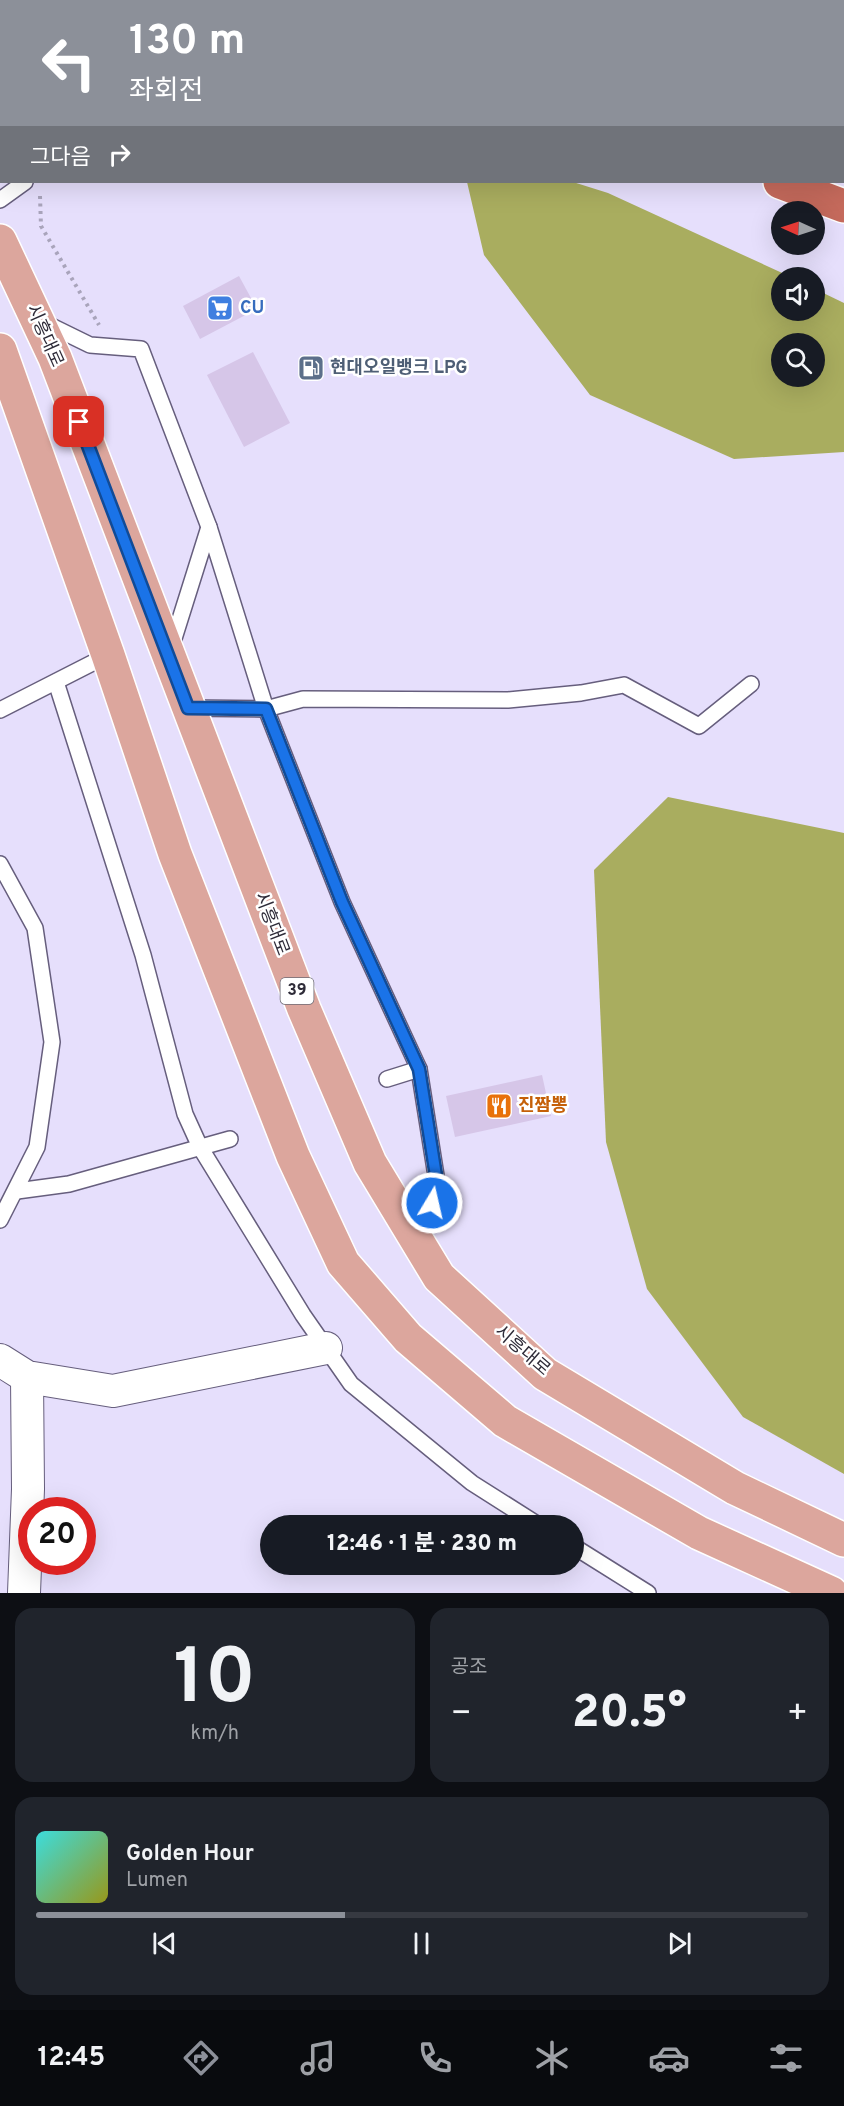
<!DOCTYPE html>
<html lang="ko">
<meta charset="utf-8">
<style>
body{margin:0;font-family:Overpass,"Noto Sans KR",sans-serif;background:#20242c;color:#f1f3f6;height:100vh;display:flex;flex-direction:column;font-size:22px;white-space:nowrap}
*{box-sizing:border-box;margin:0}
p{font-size:20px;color:#9ea1a6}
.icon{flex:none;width:33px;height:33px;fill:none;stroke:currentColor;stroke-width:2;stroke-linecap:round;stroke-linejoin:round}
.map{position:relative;height:1593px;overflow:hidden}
.side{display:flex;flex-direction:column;gap:15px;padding:15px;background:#0d0f14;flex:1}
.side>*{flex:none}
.banner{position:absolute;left:0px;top:0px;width:844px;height:183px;box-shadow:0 6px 24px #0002;background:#8c9099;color:#fff;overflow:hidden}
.needle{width:39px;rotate:273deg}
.buttons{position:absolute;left:771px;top:201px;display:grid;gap:12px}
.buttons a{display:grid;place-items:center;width:54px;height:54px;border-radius:50%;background:#171b24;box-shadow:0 6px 24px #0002;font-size:30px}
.speed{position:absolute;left:18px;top:1497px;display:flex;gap:12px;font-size:30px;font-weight:700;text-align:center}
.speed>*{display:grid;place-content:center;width:78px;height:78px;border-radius:50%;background:#171b24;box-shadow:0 6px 24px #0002;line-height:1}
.speed .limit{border:9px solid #d22;background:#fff;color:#111}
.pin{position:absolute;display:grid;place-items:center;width:51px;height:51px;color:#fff;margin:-26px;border-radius:12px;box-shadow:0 3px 9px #0006}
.me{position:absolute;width:66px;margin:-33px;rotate:9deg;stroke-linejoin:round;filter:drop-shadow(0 0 4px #0008)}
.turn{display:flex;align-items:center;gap:21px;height:126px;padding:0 30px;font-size:27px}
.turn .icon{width:78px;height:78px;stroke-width:2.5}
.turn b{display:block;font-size:42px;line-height:51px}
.then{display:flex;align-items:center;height:57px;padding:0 30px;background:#0003;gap:12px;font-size:22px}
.big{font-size:45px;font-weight:800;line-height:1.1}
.side .widget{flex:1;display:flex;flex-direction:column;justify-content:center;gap:9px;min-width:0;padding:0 21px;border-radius:18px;background:#20242c}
.side .dial{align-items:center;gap:0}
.dial b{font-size:78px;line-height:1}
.song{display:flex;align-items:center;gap:18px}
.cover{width:72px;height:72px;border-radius:9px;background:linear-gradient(135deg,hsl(180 70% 55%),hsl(60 70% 35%))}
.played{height:6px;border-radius:3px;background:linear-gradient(90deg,#8c9099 40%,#363941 40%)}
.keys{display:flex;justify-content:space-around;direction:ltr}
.heat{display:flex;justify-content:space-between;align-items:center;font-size:33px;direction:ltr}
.side .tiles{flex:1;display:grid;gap:15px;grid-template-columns:1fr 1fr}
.widget:last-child{grid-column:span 2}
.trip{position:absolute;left:260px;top:1515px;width:324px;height:60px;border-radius:30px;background:#171b24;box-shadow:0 6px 24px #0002;font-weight:800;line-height:60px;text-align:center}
.menu{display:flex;height:96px;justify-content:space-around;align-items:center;background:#090b0e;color:#9ea1a6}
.menu .icon{width:42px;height:42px}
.menu .current{color:#8c9099}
.menu b{font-size:27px;color:#f1f3f6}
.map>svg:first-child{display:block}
</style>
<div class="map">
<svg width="844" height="1593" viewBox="0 0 844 1593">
<rect width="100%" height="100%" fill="#e6dffc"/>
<g fill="#a9ad5f" fill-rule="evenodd">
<path d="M 467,182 L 573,182 L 608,193 L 791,277 L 782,278 L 782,310 L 814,310 L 815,289 L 844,303 L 844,452 L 734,459 L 590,395 L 484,255 ZM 782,344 L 814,344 L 814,376 L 782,376 Z"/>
<path d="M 668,797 L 844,833 L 844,1474 L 743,1417 L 647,1289 L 606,1142 L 594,870 Z"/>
</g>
<g fill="#d6c6e8">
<path d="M 239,276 L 257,309 L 200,339 L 183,306 Z"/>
<path d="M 253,352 L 290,423 L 244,447 L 207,375 Z"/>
<path d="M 542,1075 L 551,1116 L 455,1137 L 446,1096 Z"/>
</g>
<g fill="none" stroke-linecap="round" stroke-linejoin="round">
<defs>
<g id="service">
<path d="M 0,200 L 25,182"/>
<path d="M 43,322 L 90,345 L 141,349 L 209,527 L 266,709 L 342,902 L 419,1069 L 437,1182 L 421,1243"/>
<path d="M 171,648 L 209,527"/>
<path d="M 56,682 L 143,955 L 185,1114 L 200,1147 L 303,1315 L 351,1384 L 472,1483 L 540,1526"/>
<path d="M 188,708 L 266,709 L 303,699 L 508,700 L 581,693 L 624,685 L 699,726 L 751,684"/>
<path d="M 0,710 L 108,655"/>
<path d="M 0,864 L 35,928 L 52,1042 L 37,1147 L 0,1220"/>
<path d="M 387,1079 L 419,1069"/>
<path d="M 17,1191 L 69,1184 L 230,1139"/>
<path d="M 573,1546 L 648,1593"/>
</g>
<g id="minor">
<path d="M 0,1360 L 27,1377 L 113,1391 L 326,1348"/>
<path d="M 24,1593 L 28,1489 L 27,1377"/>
</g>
<g id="primary">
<path d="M 0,241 L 55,358 L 304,1009 L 370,1163 L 439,1277 L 545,1374 L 735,1488 L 844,1540"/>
<path d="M 0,350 L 108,655 L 175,854 L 293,1156 L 343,1263 L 408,1338 L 505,1421 L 699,1533 L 831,1593"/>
</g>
<g id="motorway">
<path d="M 306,0 L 310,2"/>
<path d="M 425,0 L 430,2"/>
<path d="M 474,0 L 477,2"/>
<path d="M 0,80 L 2,80"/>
<path d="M 843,157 L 844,157"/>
<path d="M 780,182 L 844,206"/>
</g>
</defs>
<use href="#service" stroke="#665e7d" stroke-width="18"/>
<use href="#minor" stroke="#665e7d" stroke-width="34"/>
<use href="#primary" stroke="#fff" stroke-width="36"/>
<use href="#motorway" stroke="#fff" stroke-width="36"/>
<path stroke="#a9a4bb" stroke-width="4" stroke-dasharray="3 4.5" stroke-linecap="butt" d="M 40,196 L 41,226 L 99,325"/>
<use href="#service" stroke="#fff" stroke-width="15"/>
<use href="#minor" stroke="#fff" stroke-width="32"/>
<use href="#primary" stroke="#dca69d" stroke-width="33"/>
<use href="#motorway" stroke="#c56a5c" stroke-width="33"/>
</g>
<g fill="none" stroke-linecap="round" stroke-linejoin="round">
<defs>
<path id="route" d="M 79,422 L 188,708 L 266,709 L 342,902 L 419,1069 L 437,1182 L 432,1203"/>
</defs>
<use href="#route" stroke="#114b97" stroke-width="15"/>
<use href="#route" stroke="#1a73e8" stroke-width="10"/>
</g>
<defs>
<symbol id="supermarket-square" viewBox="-11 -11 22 22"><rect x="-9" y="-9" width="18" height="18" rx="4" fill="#3f7fe0" stroke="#fff"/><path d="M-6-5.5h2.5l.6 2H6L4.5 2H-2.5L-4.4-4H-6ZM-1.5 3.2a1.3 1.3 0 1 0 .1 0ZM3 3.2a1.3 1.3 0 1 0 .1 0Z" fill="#fff"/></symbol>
<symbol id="fuel-square" viewBox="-11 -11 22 22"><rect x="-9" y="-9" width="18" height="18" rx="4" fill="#5c6f8a" stroke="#fff"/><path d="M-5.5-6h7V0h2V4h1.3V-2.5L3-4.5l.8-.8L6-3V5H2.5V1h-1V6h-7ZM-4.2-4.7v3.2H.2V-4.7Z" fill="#fff"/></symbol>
<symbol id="restaurant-square" viewBox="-11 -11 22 22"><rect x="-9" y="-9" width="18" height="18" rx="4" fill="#e8710a" stroke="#fff"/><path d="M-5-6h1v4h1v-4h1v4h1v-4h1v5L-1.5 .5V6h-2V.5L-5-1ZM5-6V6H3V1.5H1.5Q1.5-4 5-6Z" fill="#fff"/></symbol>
</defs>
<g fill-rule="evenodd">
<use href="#supermarket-square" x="205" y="293" width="30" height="30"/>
<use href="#fuel-square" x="296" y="353" width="30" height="30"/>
<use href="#restaurant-square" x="484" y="1091" width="30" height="30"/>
</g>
<g text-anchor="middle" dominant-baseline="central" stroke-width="5" stroke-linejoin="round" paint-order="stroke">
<rect fill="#fff" stroke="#6d6b74" stroke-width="1.5" x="280.5" y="978" width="33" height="26" rx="4.5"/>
<g font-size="16" font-weight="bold" fill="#2e2b38">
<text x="297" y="991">39</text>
</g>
<g font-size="18" font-weight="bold" fill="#366cbe" stroke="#fff" text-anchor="start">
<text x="240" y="308">CU</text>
</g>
<g font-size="18" fill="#2e2b38" stroke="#fff">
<text transform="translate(44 336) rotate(66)">시흥대로</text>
<text transform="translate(271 924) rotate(69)">시흥대로</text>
<text transform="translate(522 1351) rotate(41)">시흥대로</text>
</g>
<g font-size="18" font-weight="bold" fill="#4e5e75" stroke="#fff" text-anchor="start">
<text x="330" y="368">현대오일뱅크 LPG</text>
</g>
<g font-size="18" font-weight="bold" fill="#c56008" stroke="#fff" text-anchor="start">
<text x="518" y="1106">진짬뽕</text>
</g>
</g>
</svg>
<div class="buttons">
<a><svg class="needle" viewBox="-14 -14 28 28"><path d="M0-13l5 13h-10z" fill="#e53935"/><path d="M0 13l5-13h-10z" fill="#9ea1a6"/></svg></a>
<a><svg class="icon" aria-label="sound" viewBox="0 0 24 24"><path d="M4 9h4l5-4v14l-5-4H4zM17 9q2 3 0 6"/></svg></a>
<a><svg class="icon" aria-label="search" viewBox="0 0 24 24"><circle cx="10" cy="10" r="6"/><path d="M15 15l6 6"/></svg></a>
</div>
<div class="speed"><div class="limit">20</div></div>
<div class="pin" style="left:79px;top:422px;background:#d93025"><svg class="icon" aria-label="arrive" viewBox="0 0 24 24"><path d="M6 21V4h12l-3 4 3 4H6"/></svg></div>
<svg class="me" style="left:432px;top:1203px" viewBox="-20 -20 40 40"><circle r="17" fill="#1a73e8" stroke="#fff" stroke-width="3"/><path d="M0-11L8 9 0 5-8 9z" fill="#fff"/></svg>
<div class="trip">12:46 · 1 분 · 230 m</div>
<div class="banner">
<div class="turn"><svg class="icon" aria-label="left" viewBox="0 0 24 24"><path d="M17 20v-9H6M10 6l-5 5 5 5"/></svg><div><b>130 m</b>좌회전</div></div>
<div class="then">그다음<svg class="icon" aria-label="right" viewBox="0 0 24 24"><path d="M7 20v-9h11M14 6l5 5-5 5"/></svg></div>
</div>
</div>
<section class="side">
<div class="tiles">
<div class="widget dial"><b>10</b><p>km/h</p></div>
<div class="widget"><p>공조</p>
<div class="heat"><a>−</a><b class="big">20.5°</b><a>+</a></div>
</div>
<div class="widget">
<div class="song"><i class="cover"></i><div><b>Golden Hour</b><p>Lumen</p></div></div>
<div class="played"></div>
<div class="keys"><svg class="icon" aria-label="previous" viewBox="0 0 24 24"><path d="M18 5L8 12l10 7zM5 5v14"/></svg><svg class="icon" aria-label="pause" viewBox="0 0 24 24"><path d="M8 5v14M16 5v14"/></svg><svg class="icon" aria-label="next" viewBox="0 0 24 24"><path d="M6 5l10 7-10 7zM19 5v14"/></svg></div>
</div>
</div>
</section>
<nav class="menu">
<b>12:45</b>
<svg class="icon current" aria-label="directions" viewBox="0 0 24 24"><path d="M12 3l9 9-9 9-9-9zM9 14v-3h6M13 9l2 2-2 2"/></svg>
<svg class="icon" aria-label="music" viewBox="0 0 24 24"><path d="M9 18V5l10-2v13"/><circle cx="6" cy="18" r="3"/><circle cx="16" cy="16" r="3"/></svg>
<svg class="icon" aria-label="phone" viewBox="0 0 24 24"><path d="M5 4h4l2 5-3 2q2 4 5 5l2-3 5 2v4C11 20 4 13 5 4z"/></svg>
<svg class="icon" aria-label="climate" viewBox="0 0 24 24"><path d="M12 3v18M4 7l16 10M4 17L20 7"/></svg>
<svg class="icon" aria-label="car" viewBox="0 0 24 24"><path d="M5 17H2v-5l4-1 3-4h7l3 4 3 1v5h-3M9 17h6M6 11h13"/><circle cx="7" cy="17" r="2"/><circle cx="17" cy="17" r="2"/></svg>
<svg class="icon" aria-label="filters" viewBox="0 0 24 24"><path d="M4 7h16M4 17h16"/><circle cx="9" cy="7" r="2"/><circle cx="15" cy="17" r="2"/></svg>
</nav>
